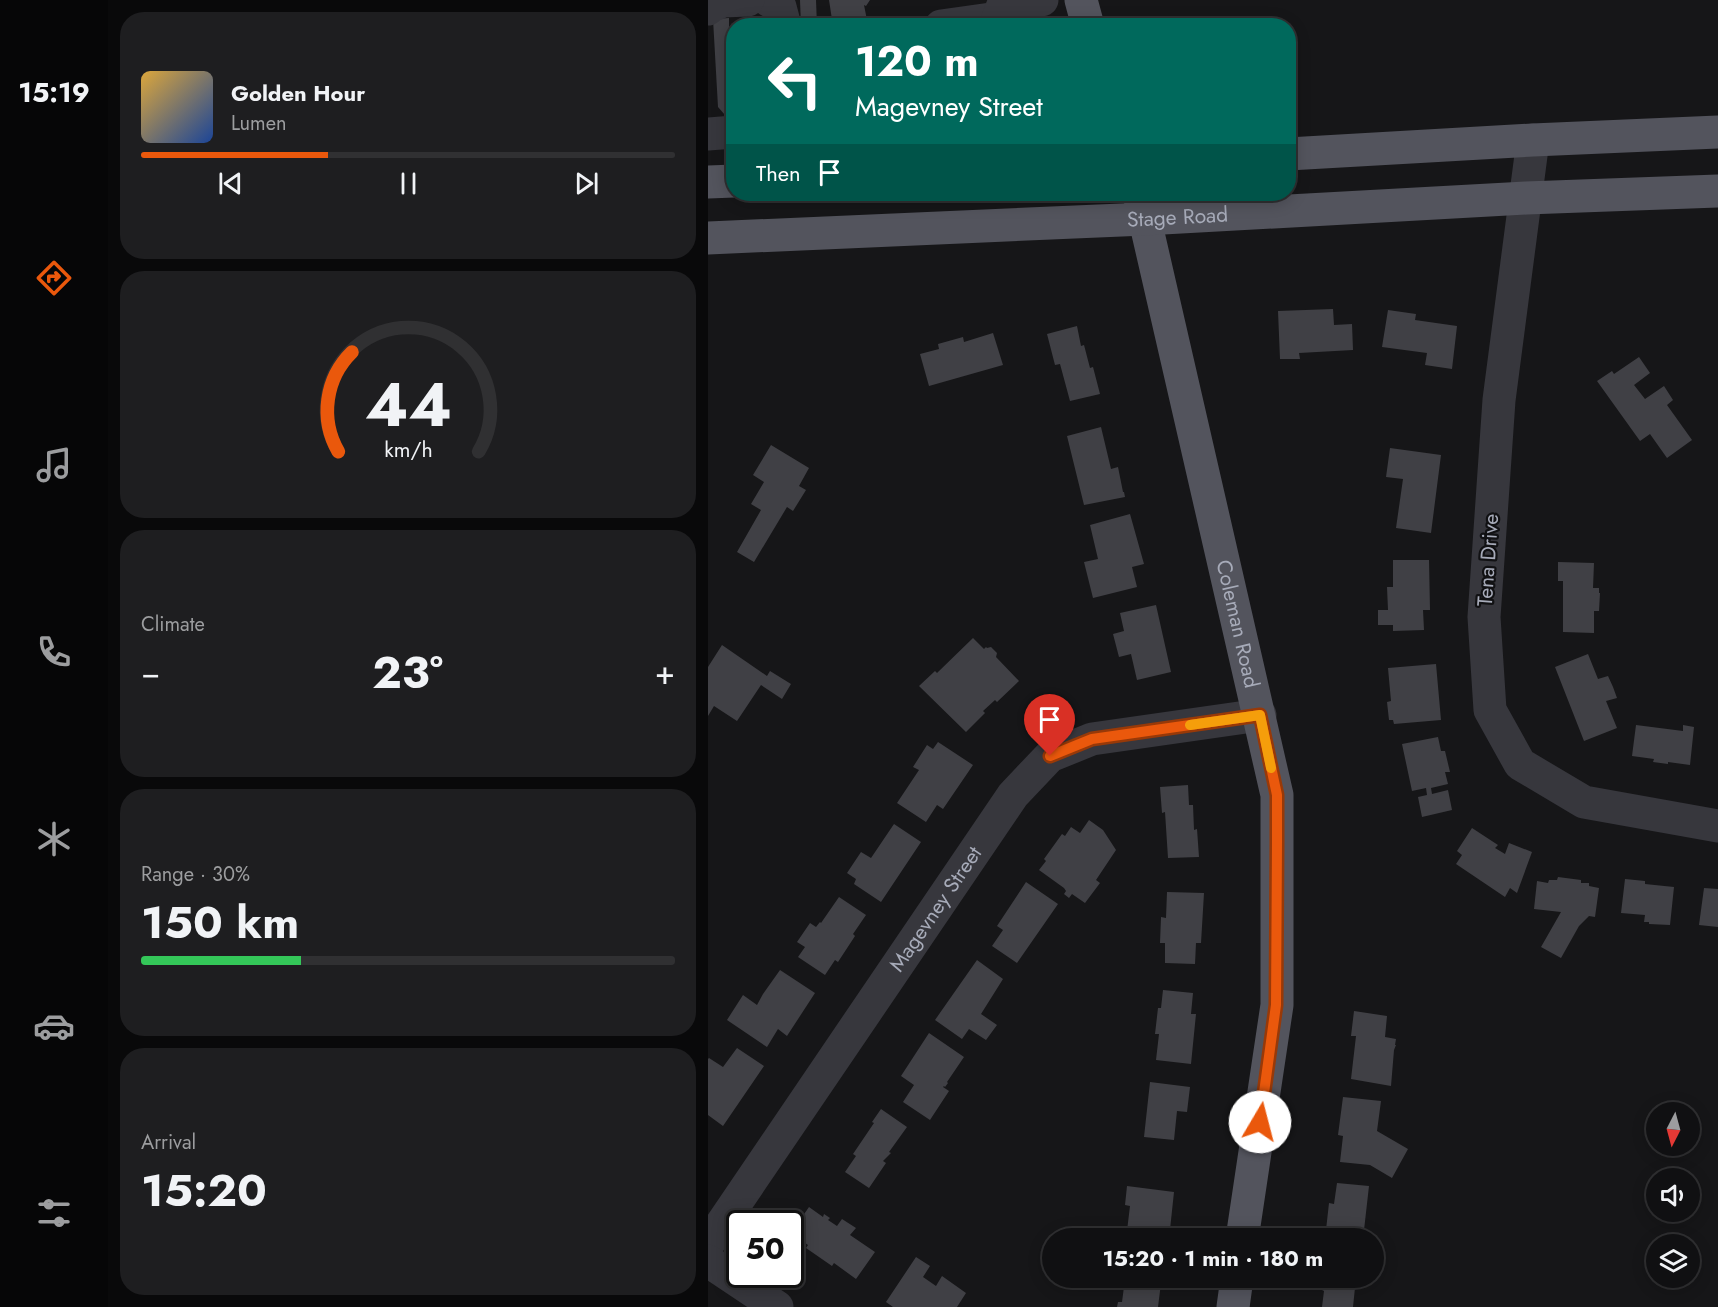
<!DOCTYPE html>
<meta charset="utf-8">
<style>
body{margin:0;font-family:Jost,sans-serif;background:#1e1e20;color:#f1f3f6;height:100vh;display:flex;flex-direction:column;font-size:22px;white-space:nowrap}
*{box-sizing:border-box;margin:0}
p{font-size:20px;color:#9c9d9f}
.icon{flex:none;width:33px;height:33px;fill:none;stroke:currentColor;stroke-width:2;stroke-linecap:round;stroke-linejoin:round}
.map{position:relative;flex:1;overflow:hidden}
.details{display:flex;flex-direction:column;gap:12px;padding:12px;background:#09090a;width:600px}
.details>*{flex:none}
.guide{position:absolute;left:18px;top:18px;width:570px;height:183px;border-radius:24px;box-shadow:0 3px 15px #0003,0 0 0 2px #303032;background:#00695c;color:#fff;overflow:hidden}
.needle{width:39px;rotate:186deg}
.fabs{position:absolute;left:938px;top:1102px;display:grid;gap:12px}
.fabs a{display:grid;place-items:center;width:54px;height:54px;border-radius:50%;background:#101012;box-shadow:0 3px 15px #0003,0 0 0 2px #303032;font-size:30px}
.speed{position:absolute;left:18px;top:1210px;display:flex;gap:12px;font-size:30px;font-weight:700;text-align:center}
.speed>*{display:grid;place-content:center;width:78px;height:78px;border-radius:50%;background:#101012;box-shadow:0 3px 15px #0003,0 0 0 2px #303032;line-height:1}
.speed .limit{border:3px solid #111;border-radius:9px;background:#fff;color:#111}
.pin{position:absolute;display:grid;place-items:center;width:51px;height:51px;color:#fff;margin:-62px -26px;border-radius:50% 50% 50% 0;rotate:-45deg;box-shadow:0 0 6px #0007}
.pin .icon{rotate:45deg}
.me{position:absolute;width:66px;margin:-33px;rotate:8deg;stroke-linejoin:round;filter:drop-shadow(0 0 4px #0008)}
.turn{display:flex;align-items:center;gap:21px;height:126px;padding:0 30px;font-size:27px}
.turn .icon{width:78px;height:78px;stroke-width:2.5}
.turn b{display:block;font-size:42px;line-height:51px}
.then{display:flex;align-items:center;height:57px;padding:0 30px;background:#0003;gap:12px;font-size:22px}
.big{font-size:45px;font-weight:700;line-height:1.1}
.details .card{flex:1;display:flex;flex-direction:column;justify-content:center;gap:9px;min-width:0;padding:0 21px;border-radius:24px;background:#1e1e20}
.details .dial{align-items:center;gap:0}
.dial svg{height:156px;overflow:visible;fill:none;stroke:#303032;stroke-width:7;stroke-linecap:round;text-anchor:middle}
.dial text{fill:#f1f3f6;stroke:none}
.song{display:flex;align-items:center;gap:18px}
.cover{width:72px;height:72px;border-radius:9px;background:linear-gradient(135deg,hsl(40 70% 55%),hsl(220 70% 35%))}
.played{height:6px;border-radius:3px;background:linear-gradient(90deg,#ea580c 35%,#303032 35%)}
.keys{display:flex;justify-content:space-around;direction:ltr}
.heat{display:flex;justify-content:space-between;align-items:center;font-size:33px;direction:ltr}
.charge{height:9px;border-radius:4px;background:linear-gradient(90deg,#34c759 30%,#303032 0)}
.trip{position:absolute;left:334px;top:1228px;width:342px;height:60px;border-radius:30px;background:#101012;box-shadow:0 3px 15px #0003,0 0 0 2px #303032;font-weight:700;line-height:60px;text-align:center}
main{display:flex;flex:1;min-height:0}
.tabs{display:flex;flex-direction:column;width:108px;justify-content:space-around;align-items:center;background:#060607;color:#9c9d9f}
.tabs .icon{width:42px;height:42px}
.tabs .selected{color:#ea580c}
.tabs b{font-size:27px;color:#f1f3f6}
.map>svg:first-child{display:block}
</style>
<main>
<nav class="tabs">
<b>15:19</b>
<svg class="icon selected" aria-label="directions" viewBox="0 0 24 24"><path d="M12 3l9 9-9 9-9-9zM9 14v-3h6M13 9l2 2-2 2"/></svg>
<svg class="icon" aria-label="music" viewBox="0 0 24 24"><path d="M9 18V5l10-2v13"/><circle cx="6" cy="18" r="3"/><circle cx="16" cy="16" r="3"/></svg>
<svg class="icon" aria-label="phone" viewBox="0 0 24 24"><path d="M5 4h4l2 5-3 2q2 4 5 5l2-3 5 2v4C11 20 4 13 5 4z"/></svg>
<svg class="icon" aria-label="climate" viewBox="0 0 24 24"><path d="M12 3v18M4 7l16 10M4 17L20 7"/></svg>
<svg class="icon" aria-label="car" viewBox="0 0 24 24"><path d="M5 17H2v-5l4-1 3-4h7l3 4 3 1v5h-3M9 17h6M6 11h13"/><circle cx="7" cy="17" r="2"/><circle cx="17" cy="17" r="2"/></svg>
<svg class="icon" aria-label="filters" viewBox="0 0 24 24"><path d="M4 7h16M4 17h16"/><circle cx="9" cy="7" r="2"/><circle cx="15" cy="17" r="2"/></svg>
</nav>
<section class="details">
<div class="card">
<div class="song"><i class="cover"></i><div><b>Golden Hour</b><p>Lumen</p></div></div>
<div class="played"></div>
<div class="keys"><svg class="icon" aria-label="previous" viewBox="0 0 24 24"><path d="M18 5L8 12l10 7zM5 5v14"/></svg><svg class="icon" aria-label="pause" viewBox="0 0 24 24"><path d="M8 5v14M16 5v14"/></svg><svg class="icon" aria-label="next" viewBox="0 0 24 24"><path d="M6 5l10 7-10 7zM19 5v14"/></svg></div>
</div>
<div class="card dial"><svg viewBox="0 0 100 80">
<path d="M14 69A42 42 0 1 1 86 69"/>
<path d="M14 69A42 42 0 0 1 21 18" stroke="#ea580c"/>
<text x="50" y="56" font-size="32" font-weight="700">44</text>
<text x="50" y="72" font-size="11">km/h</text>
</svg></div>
<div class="card"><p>Climate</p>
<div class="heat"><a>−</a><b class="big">23°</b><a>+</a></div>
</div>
<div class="card"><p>Range · 30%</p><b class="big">150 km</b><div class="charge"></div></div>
<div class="card"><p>Arrival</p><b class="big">15:20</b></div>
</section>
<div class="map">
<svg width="1010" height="1307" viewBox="0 0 1010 1307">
<rect width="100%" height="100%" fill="#161618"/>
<g fill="#404045">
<path d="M 92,0 L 108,0 L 109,26 L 93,26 Z"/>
<path d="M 121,0 L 162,0 L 158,6 L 156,5 L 160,25 L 125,26 Z"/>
<path d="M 58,16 L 58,26 L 42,26 L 42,17 Z"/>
<path d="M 21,18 L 21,28 L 26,28 L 26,114 L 17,115 L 10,107 L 5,19 Z"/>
<path d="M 625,309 L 626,325 L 644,324 L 645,350 L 591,353 L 592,359 L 572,359 L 570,311 Z"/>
<path d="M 680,310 L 708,314 L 707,320 L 749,326 L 744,369 L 717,365 L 719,353 L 674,347 Z"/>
<path d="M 369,326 L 373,346 L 376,345 L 382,368 L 385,367 L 392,394 L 362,401 L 352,364 L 347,365 L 339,334 Z"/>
<path d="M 285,333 L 295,365 L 221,386 L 212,354 L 231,349 L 230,344 L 255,337 L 256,342 Z"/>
<path d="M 931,357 L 942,373 L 926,385 L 937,399 L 956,386 L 965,400 L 959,405 L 984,440 L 959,458 L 942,434 L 932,441 L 889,381 L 904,371 L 906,374 Z"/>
<path d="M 393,427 L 403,469 L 410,467 L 415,492 L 416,492 L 417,497 L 376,505 L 359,436 Z"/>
<path d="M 63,445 L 101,468 L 91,486 L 98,490 L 85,511 L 79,507 L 46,562 L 29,552 L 53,510 L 43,504 L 56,482 L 45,475 Z"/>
<path d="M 682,448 L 733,455 L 723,533 L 688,528 L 695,479 L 678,477 Z"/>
<path d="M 422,514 L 436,564 L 424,567 L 429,587 L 385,598 L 376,562 L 390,559 L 382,525 Z"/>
<path d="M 685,560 L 721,560 L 722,610 L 715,610 L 716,630 L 685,631 L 685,625 L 670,625 L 670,610 L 680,610 L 679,587 L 685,587 Z"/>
<path d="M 850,562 L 886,563 L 885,588 L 891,588 L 891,593 L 892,593 L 891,611 L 886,611 L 886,633 L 855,632 L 855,581 L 850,581 Z"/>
<path d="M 448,605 L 463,672 L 429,680 L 423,654 L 411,657 L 405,634 L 416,631 L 412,613 Z"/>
<path d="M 265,638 L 276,649 L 278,647 L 279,648 L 283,647 L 289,653 L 288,657 L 311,681 L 289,702 L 287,700 L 275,711 L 277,713 L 258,732 L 211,686 L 227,671 L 229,673 Z"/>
<path d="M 14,645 L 59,676 L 62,671 L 83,684 L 74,699 L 53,685 L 29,721 L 6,706 L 0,716 L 0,667 Z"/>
<path d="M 880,654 L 890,679 L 900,676 L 905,687 L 909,698 L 898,701 L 909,728 L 876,741 L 847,667 Z"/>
<path d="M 728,664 L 733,720 L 686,724 L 685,720 L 681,720 L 679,702 L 683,701 L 680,668 Z"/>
<path d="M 928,725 L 975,731 L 975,725 L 986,727 L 982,765 L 960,762 L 960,764 L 945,762 L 946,759 L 924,756 Z"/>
<path d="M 730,737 L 733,751 L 737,751 L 742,772 L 737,772 L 740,784 L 723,788 L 724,794 L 740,790 L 744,810 L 714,817 L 710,797 L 719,795 L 718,788 L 704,791 L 694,744 Z"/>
<path d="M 230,742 L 265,765 L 235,809 L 229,805 L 218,822 L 189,803 L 211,770 L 205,767 L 219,745 L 225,749 Z"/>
<path d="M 480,785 L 481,805 L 485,805 L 486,830 L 489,829 L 491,857 L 460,858 L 457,812 L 454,813 L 452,787 Z"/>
<path d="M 381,820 L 395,830 L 408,850 L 388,880 L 392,883 L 377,903 L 364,894 L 361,898 L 356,894 L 358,891 L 356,888 L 331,870 L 338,861 L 336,859 L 354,834 L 357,836 L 363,827 L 372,833 Z"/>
<path d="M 186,824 L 213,842 L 173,902 L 146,884 L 148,879 L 139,873 L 153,852 L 163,858 Z"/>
<path d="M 764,828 L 790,845 L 787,848 L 797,854 L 801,843 L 824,852 L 809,893 L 802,888 L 797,897 L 748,864 L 754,855 L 749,851 Z"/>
<path d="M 850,877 L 873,880 L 873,883 L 881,883 L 881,886 L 891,888 L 887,917 L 881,916 L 871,926 L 853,958 L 833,947 L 853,912 L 826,909 L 829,881 L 840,883 L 841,880 L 849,880 Z"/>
<path d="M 917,879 L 937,881 L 937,884 L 966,887 L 962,925 L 941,924 L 941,922 L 936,922 L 937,915 L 913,913 Z"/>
<path d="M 318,882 L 350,904 L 309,963 L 284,946 L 295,930 L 289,926 Z"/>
<path d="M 996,888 L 1010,889 L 1010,927 L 991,925 Z"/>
<path d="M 459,892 L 496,893 L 493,943 L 488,943 L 487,964 L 457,963 L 457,943 L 452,943 L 453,917 L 458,918 Z"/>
<path d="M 131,897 L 158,915 L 145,934 L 147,936 L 130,962 L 127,960 L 117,975 L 90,957 L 97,947 L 89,942 L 102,923 L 108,927 L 112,922 L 113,923 Z"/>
<path d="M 269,960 L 295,979 L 273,1014 L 289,1025 L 278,1040 L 261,1029 L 254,1039 L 227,1020 Z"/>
<path d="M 72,970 L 107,993 L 79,1036 L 70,1029 L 59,1047 L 19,1020 L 35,995 L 49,1005 L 55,994 Z"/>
<path d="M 455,990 L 485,993 L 483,1014 L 488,1014 L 483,1064 L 448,1060 L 451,1034 L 447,1034 L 450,1008 L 453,1008 Z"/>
<path d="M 646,1011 L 679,1016 L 677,1037 L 688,1039 L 687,1045 L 688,1045 L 686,1050 L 683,1086 L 643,1079 L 648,1036 L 643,1036 Z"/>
<path d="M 221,1033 L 256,1057 L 239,1082 L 240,1083 L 237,1087 L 236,1086 L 235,1087 L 241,1091 L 222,1120 L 195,1102 L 206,1085 L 193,1076 Z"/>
<path d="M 29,1048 L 56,1066 L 15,1126 L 0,1115 L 0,1059 L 1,1058 L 15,1067 Z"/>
<path d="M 442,1082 L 482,1087 L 479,1112 L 469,1111 L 466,1140 L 436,1137 Z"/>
<path d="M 635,1097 L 673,1101 L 669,1131 L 700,1149 L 684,1178 L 662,1165 L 632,1162 L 635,1136 L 630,1135 Z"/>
<path d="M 173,1109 L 199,1127 L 181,1152 L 183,1153 L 175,1161 L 178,1163 L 161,1188 L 137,1172 L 148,1156 L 145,1154 L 166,1123 L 164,1122 Z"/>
<path d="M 629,1183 L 661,1186 L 655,1239 L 617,1239 L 621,1203 L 626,1204 Z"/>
<path d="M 419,1186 L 466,1192 L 461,1239 L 418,1239 L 422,1206 L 417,1205 Z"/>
<path d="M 101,1207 L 115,1217 L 116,1214 L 122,1218 L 120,1220 L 129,1226 L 134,1219 L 148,1228 L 142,1235 L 167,1252 L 148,1279 L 126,1263 L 124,1266 L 98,1248 L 100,1245 L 83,1233 Z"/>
<path d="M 208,1257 L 222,1266 L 215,1277 L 228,1286 L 234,1276 L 258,1293 L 249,1307 L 185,1307 L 178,1302 Z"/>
<path d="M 617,1278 L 648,1278 L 645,1307 L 614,1307 L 616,1291 L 614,1290 L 614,1281 L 617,1282 Z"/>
<path d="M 417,1279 L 453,1283 L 450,1307 L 409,1307 L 410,1302 L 414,1302 Z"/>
</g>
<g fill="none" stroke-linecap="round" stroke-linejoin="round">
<g stroke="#37373d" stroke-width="33">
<path d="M 60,0 L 72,7 L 77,26"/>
<path d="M 0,9 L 1,7 L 15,1 L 40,0"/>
<path d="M 233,26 L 290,18"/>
<path d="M 289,26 L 290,18 L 295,5 L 334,0"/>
<path d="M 0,134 L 26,132"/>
<path d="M 825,140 L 791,400 L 776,617 L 782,710 L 812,764 L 876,802 L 1010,826"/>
<path id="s1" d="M 0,1244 L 305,795 L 342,756 L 384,739 L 552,715"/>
<path d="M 0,1261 L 69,1307"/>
</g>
<g stroke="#53545d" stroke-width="33">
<path d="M 373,0 L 380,26"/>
<path d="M 580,154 L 825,140 L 1010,132"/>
<path d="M 0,182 L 26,181"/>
<path id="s2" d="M 431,194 L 569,795 L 569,1005 L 534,1239"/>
<path id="s3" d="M 0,238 L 437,219 L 818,198 L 1010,191"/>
<path d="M 525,1307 L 529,1278"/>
</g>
</g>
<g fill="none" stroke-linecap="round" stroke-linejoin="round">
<defs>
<path id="route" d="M 342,756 L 384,739 L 552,715 L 569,795 L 569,842 L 568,1005 L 552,1122"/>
</defs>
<use href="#route" stroke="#983908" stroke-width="15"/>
<use href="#route" stroke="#ea580c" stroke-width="10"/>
<path stroke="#f59e0b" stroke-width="10" d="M 482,725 L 552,715 L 563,768"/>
</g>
<g text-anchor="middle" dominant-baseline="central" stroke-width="4.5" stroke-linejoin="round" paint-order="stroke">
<g font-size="21" fill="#a7abb9" stroke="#111113">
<text stroke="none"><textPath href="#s3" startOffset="470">Stage Road</textPath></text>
<text transform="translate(780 560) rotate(-86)">Tena Drive</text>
<text stroke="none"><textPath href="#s2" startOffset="441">Coleman Road</textPath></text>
<text stroke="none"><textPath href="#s1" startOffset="405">Magevney Street</textPath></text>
</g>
</g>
</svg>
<div class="fabs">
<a><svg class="needle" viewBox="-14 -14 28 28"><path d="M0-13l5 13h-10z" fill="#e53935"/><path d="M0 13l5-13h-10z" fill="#9c9d9f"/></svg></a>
<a><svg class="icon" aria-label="sound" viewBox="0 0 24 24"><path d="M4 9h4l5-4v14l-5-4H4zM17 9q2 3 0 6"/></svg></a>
<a><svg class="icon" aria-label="layers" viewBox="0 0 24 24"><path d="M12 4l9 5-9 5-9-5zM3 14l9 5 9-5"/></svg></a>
</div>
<div class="speed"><div class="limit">50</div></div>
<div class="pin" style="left:342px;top:756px;background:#d93025"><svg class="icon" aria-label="arrive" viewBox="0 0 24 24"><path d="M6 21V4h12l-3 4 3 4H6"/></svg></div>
<svg class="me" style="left:552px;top:1122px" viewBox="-20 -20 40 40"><circle r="19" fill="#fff"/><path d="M0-13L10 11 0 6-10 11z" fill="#ea580c"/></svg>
<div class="trip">15:20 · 1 min · 180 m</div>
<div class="guide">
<div class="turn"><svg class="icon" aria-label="left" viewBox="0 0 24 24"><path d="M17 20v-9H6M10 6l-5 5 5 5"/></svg><div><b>120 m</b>Magevney Street</div></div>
<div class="then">Then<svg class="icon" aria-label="arrive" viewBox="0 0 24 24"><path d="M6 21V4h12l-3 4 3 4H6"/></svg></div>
</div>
</div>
</main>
